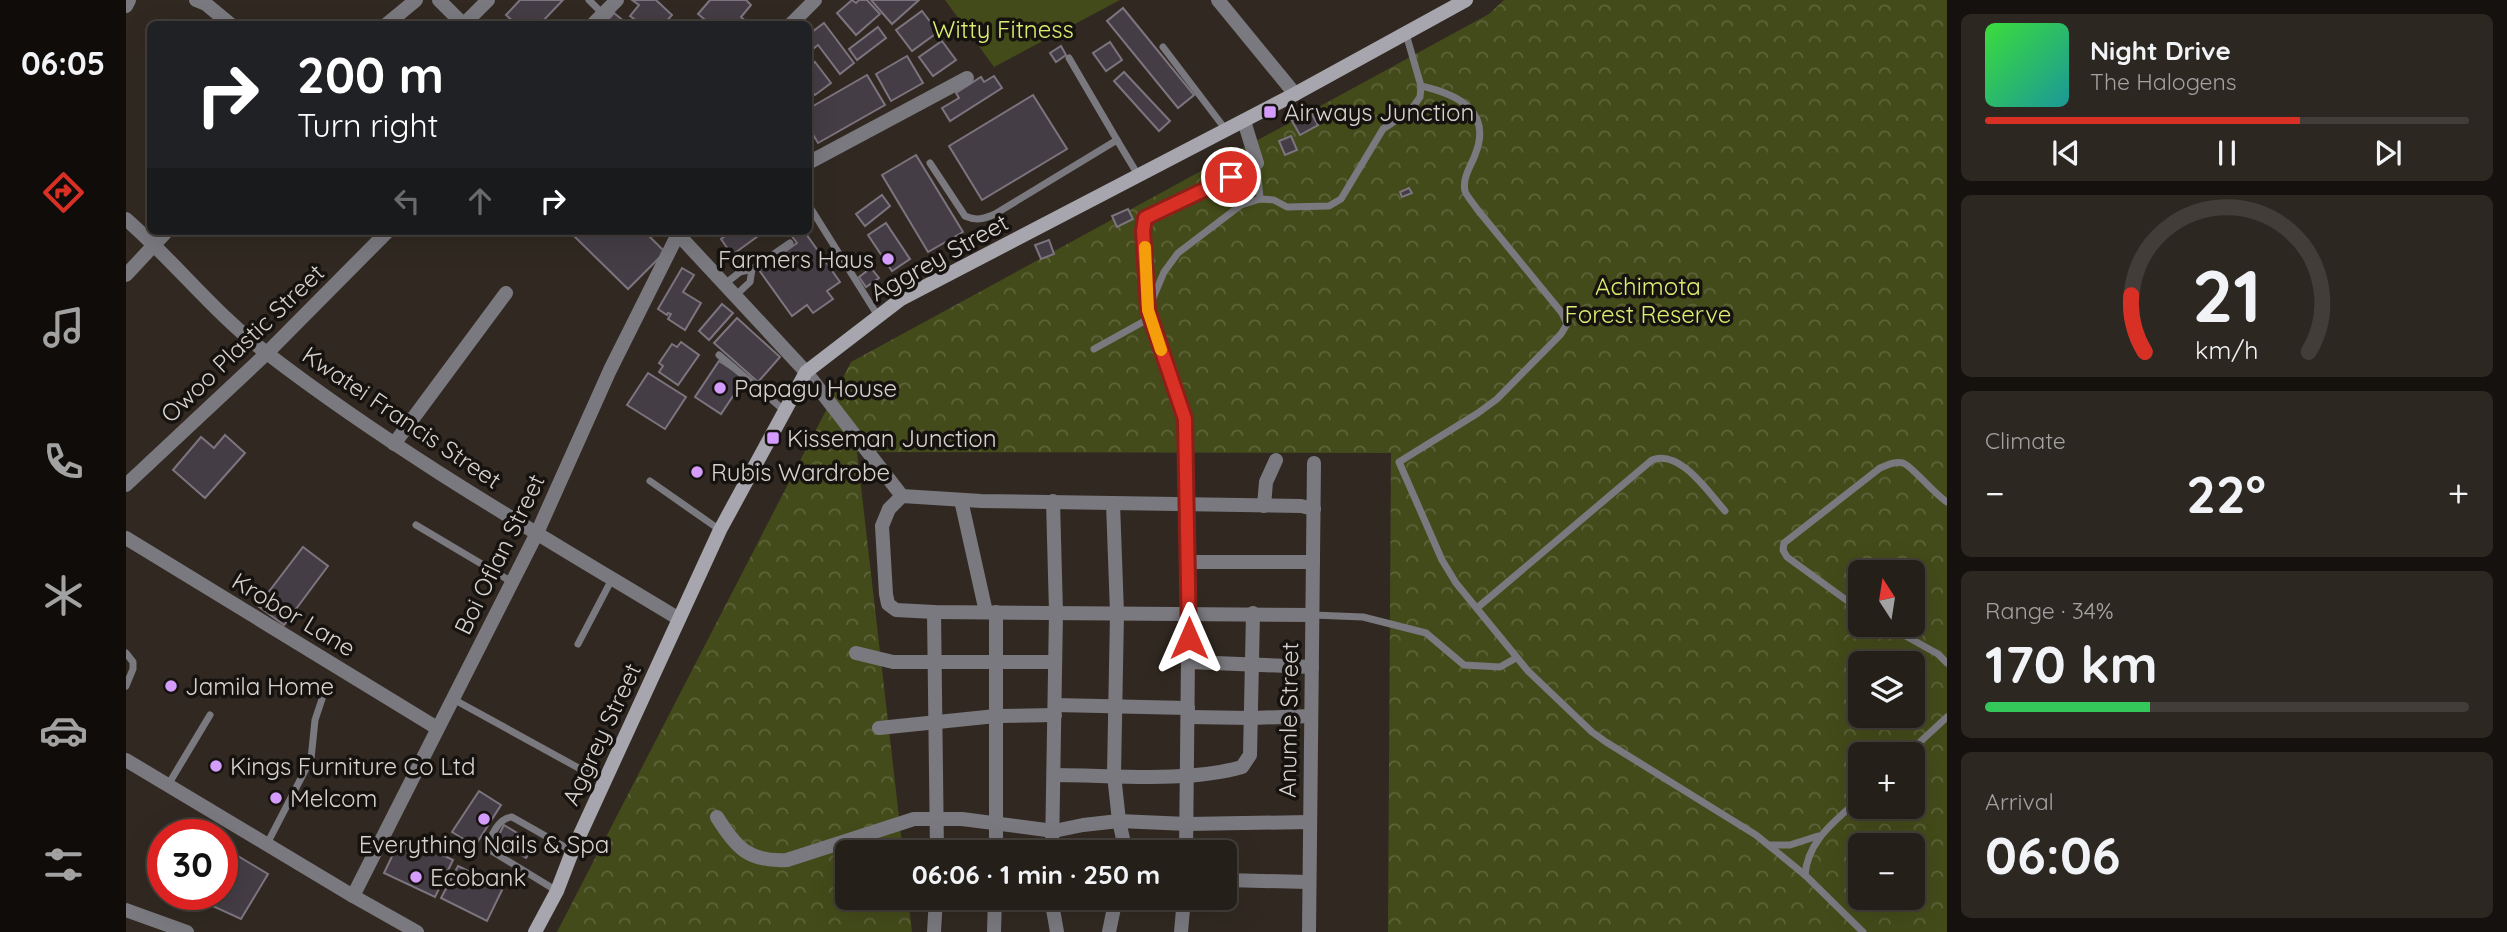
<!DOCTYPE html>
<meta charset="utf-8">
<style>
body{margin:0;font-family:Quicksand,sans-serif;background:#2d2722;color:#f1f3f6;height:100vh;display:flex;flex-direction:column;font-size:26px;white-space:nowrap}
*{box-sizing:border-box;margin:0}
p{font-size:23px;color:#a3a2a2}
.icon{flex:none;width:38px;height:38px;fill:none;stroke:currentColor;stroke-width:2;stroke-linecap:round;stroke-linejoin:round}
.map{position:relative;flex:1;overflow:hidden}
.side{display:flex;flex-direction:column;gap:14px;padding:14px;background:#14110e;width:560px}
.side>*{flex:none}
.top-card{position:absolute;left:21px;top:21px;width:665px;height:214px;border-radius:10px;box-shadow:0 7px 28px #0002,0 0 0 2px #423d38;background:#202124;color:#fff;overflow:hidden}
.needle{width:46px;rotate:348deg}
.fabs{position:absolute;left:1722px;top:560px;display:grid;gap:14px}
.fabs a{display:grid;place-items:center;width:77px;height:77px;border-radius:10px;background:#251f19;box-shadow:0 7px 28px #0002,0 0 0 2px #423d38;font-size:35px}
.speed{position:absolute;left:21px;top:819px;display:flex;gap:14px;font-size:35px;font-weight:700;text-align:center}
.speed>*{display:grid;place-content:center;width:91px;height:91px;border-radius:50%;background:#251f19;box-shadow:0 7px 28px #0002,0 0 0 2px #423d38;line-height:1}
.speed .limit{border:10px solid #d22;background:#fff;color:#111}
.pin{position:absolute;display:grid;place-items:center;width:60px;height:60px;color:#fff;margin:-30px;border:4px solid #fff;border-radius:50%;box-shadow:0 2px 7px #0007}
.me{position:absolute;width:77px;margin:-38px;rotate:0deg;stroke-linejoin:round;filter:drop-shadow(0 0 5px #0008)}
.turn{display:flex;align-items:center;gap:24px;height:147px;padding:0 35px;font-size:32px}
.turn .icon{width:91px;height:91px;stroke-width:2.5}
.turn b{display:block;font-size:49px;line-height:60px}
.lanes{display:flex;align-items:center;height:66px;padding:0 35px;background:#0003;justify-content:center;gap:35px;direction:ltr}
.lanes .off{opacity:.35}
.big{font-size:52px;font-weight:800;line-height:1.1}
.side .tile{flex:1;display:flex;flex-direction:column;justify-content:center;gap:10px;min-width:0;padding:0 24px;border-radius:10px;background:#2d2722}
.side .dial{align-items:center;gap:0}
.dial svg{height:182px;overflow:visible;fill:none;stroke:#423d38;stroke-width:7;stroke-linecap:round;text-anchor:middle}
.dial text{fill:#f1f3f6;stroke:none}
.song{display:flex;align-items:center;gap:21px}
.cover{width:84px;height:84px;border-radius:10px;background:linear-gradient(135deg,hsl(120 70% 55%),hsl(180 70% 35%))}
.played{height:7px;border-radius:4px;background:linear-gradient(90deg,#d93025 65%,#423d38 65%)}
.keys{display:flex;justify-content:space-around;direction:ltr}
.heat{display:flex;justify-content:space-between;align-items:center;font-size:38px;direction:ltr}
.charge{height:10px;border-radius:5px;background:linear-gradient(90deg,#34c759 34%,#423d38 0)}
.trip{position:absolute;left:709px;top:840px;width:402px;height:70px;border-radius:10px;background:#251f19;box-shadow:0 7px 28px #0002,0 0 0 2px #423d38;font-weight:800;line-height:70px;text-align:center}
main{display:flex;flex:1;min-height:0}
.tabs{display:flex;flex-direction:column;width:126px;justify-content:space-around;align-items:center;background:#0f0c0a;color:#a3a2a2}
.tabs .icon{width:49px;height:49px}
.tabs .on{color:#d93025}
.tabs b{font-size:32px;color:#f1f3f6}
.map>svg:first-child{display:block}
</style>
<main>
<nav class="tabs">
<b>06:05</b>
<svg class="icon on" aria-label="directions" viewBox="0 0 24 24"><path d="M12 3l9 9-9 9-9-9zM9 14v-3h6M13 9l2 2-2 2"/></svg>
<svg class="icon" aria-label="music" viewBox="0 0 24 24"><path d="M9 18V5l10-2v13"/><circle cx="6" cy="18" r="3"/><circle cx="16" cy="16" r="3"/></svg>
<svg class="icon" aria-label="phone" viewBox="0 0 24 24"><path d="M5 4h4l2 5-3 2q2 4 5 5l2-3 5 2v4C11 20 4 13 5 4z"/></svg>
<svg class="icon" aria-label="climate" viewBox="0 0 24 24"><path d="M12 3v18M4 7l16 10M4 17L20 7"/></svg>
<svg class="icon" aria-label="car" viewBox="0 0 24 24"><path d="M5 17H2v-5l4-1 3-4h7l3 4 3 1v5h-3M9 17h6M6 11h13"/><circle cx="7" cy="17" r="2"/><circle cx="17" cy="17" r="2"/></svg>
<svg class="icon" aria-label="filters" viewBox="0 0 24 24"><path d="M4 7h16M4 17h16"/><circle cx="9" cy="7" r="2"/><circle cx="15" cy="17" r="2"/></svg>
</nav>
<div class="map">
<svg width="1821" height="932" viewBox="0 0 1821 932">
<defs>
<pattern id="forest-crowns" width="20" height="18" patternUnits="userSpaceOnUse" patternTransform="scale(1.75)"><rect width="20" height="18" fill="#444b1a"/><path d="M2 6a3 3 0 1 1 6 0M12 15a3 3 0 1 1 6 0" fill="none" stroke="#5e643a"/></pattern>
</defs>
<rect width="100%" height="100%" fill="#312921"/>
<path fill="url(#forest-crowns)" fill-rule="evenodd" d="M 1378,0 L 1821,0 L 1821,932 L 1262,932 L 1265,453 L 731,452 L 777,852 L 721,852 L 721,898 L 782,898 L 786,932 L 431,932 L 725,362 L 1363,14 ZM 1734,572 L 1787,572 L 1787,625 L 1734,625 ZM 1734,663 L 1787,663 L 1787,716 L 1734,716 ZM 1734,754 L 1787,754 L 1787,807 L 1734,807 ZM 1734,845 L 1787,845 L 1787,898 L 1734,898 Z"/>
<path fill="#444b1a" d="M 819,0 L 994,0 L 868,67 Z"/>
<g fill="#443d46" stroke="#7c747e" stroke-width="2">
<path d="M 394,0 L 437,0 L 414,24 L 390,24 L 380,15 Z"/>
<path d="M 506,0 L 530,0 L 546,15 L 538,24 L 515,24 L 504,16 L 513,5 Z"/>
<path d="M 584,0 L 620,0 L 625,5 L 615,17 L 623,24 L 584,24 L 572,14 Z"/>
<path d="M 726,0 L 730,3 L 733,0 L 741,0 L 754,14 L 730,35 L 711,13 Z"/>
<path d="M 745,0 L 793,0 L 766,24 Z"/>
<path d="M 997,8 L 1068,95 L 1052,108 L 981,21 Z"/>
<path d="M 796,11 L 812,32 L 786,51 L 770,30 Z"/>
<path d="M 488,13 L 499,22 L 497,24 L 478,24 Z"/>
<path d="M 698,23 L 728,63 L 714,74 L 692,45 L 687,49 L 682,42 L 682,35 Z"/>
<path d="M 752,27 L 760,38 L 731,60 L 723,49 Z"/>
<path d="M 816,41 L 830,60 L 807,76 L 793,57 Z"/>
<path d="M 984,42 L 996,60 L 980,71 L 967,53 Z"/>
<path d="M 935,46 L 940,55 L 930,62 L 924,53 Z"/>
<path d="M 781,56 L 797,83 L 765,101 L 750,74 Z"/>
<path d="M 689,62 L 705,83 L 689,95 L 682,87 L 682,67 Z"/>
<path d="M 998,72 L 1044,121 L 1033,131 L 988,81 Z"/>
<path d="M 741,75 L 759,105 L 692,143 L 682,126 L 682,109 Z"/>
<path d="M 868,76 L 876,88 L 824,121 L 816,108 L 833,98 L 830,93 L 855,77 L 858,82 Z"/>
<path d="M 907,95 L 941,149 L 856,200 L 823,146 Z"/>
<path d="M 1184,111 L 1192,125 L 1174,135 L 1166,121 Z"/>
<path d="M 1165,136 L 1171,150 L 1159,155 L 1153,141 Z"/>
<path d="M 790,155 L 837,232 L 802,252 L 756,175 Z"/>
<path d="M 1283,188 L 1286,193 L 1276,197 L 1274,192 Z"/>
<path d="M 756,195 L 764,206 L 739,226 L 730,214 Z"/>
<path d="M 1002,209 L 1007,219 L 991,227 L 986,216 Z"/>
<path d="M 760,223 L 784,259 L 766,271 L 742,235 Z"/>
<path d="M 455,231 L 518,231 L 539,252 L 502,289 L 449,237 Z"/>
<path d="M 606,231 L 639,231 L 606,255 L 595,239 Z"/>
<path d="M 662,231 L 678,231 L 714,282 L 701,291 L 707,299 L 687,313 L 681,305 L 666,316 L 633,270 L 671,243 Z"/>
<path d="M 923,240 L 928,254 L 915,259 L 909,245 Z"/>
<path d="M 556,268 L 568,275 L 557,292 L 575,303 L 559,330 L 542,319 L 545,314 L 542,313 L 541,315 L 532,309 Z"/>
<path d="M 745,268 L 753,278 L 740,287 L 733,277 Z"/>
<path d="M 596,304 L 607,313 L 583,340 L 573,331 Z"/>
<path d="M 611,318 L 654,357 L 632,382 L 588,343 Z"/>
<path d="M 555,342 L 573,355 L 552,385 L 533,372 L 537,366 L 533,363 L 546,344 L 551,347 Z"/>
<path d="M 593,361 L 619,378 L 595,414 L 569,397 Z"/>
<path d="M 522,373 L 560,397 L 539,429 L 501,405 Z"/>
<path d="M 99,435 L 119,453 L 79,498 L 47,470 L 75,437 L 88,448 Z"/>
<path d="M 177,547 L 202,566 L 158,625 L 132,606 Z"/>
<path d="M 353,791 L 375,805 L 349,846 L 326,832 Z"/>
<path d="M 378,825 L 409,844 L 400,858 L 370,840 Z"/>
<path d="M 283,839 L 327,860 L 309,897 L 258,873 L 271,846 L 278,850 Z"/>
<path d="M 107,853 L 142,874 L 115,919 L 78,902 L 83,894 L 96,894 L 96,872 Z"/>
<path d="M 332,866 L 377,888 L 361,921 L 315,898 Z"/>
</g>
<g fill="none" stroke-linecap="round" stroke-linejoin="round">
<g stroke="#7a797f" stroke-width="7">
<path d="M 463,0 L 477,14"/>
<path d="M 1037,47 L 1100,130"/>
<path d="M 943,58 L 991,140"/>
<path d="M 1295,86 C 1331,94 1367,111 1349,155 C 1345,166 1336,178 1339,191 C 1341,197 1348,204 1351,209 L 1436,313 L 1441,324 L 1435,334 L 1371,399 L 1352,413 L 1273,462 L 1316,560 L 1330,583 L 1402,671 L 1466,732 L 1480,742 L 1630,835 L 1679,875 L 1737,932"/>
<path d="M 804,163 L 839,216 C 850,221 858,219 869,214 L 991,140 L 1012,175"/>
<path d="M 1131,164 L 1134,199"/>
<path d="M 682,204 L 752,316"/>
<path d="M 600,283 L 614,272 L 626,269 L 664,243"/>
<path d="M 610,295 L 624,282 L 626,269"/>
<path d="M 1025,303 L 1038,272 L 1052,253 L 1115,205 L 1134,199 L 1148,200 L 1161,207 L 1203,206 L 1215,199 L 1257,129 L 1285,110 L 1294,97 L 1295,86 L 1280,34"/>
<path d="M 968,349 L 1024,318"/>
<path d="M 593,355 L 659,411"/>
<path d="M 524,481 L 594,530"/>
<path d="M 290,525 L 386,582"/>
<path d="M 1351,608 L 1526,460 C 1554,449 1582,492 1599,511"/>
<path d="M 1734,610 L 1661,557 L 1657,550 L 1658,543 L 1754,468 C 1761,465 1769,461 1777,463 C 1786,466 1808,494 1821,502"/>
<path d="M 1187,615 L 1237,617 L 1300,633 L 1338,665 L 1374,667 L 1390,658"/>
<path d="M 1760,625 L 1812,654 L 1821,663"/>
<path d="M 452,644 L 486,579"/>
<path d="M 0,653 L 7,662 L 7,669 L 0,686"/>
<path d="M 327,699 L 478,782"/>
<path d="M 1781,754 L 1821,717"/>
<path d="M 42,785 L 84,715"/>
<path d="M 141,844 L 185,759 L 189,720 L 201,684"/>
<path d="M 1643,845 L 1664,845 L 1692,836"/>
<path d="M 1679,875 C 1682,839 1710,821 1734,798"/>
<path d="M 431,891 L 364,850 C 362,837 373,818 386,817 L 446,851"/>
</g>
<g stroke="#7a797f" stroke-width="14">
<path d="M 70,0 L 80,4 L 104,24"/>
<path d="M 313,0 L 337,24"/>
<path d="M 1092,0 L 1169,94"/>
<path d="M 0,6 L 3,0"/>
<path d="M 261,24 L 290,0"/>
<path d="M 338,24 L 362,0"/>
<path d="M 467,24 L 491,0"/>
<path d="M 665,24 L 689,0"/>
<path d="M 682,163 L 841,78"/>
<path d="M 0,219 C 49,262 90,315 142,354 C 271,453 414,535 553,619"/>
<path d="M 549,231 L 680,372 L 776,496 L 855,501 L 1175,506 L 1188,509"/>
<path d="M 0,275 L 41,231"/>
<path d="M 268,444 L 380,293"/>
<path d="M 0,485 L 141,353 L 262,231"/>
<path d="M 776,496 L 763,509 L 756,526 L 760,594 L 762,604 L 770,610 L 808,612 L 1187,615"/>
<path d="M 835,500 L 860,612"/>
<path d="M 987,503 L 991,613 L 988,775 L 993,821 L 1000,852"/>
<path d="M 1138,506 L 1140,482 L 1150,460"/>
<path d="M 0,538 L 311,728"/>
<path d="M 1063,562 L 1187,562"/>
<path d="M 808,612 L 811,852"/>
<path d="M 870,612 L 870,852"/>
<path d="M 730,653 L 767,662 L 929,662"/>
<path d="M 1063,662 L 1186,667"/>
<path d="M 929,705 L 1062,708"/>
<path d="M 1062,717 L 1126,718 L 1185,716"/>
<path d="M 753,728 L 870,716 L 929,715"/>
<path d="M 928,775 C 986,775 1060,783 1116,767 L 1124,755 L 1127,613"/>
<path d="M 591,817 C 610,848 623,862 661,860 L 788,819 L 836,819 L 928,831 L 957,825 L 993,821 L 1061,824 L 1183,822"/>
<path d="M 926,852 L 930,612 L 927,501"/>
<path d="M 1060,852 L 1063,562 L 1059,419 L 1022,310 L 1017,231 L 1019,218 L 1131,163 L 1118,121"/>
<path d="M 1099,880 L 1182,882"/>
<path d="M 227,896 L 411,533 L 484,370 L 552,234 L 557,231"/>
<path d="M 925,898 L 931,932"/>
<path d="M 0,910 L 61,932"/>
<path d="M 808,932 L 810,898"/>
<path d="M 868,932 L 869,898"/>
<path d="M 983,932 L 990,898"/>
<path d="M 1055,932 L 1058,898"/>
<path d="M 1183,932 L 1188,463"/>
</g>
<path stroke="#7a797f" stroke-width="14" d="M 0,760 L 227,896 L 291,932"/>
<path stroke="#a7a6af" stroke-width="14" d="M 409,932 L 431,891 L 446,852 L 594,530 L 680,372 L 775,299 L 1169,94 L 1340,0"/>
</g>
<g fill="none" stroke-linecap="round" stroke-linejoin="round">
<defs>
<path id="route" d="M 1063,638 L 1059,419 L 1022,310 L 1017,231 L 1019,218 L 1105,177"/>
</defs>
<use href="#route" stroke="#8d1f18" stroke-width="18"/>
<use href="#route" stroke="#d93025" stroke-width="12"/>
<path stroke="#f59e0b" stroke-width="12" d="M 1019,247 L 1022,310 L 1035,350"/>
</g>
<g fill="#d49cfc" stroke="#16120f" stroke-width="2.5">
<rect x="1137" y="105" width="14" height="14" rx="3.5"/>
<circle cx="762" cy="259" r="7"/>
<circle cx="594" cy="388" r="7"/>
<rect x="640" y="431" width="14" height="14" rx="3.5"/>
<circle cx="571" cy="472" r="7"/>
<circle cx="45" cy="686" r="7"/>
<circle cx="90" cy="766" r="7"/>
<circle cx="150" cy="798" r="7"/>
<circle cx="358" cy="819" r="7"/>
<circle cx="290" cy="877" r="7"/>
</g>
<g text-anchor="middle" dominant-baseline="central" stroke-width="7" stroke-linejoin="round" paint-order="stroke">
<g font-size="24" fill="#dbee71" stroke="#16120f">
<text x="877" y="29">Witty Fitness</text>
<text x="1522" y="286">Achimota<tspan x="1522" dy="28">Forest Reserve</tspan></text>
</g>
<g font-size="24" fill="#d7d2cd" stroke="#16120f" text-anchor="start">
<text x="1158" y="112">Airways Junction</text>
<text x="748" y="259" text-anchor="end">Farmers Haus</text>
<text x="608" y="388">Papagu House</text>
<text x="661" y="438">Kisseman Junction</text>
<text x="585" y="472">Rubis Wardrobe</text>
<text x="59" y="686">Jamila Home</text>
<text x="104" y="766">Kings Furniture Co Ltd</text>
<text x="164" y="798">Melcom</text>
<text x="358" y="844" text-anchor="middle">Everything Nails &amp; Spa</text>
<text x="304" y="877">Ecobank</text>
</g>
<g font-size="24" fill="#d7d2cd" stroke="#16120f">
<text transform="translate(813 257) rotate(-29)">Aggrey Street</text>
<text transform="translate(116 343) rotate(-44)">Owoo Plastic Street</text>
<text transform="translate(276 417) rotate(34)">Kwatei Francis Street</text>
<text transform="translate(373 554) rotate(-64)">Boi Oflan Street</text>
<text transform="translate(168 614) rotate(31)">Krobor Lane</text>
<text transform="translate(1162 720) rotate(-89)">Anumle Street</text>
<text transform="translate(475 734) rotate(-65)">Aggrey Street</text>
</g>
</g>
</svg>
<div class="fabs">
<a><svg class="needle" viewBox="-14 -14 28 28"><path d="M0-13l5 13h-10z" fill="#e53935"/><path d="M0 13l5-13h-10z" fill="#a3a2a2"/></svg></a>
<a><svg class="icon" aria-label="layers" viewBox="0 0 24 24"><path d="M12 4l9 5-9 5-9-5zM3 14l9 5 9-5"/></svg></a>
<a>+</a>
<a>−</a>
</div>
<div class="speed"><div class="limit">30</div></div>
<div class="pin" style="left:1105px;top:177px;background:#d93025"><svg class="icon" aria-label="arrive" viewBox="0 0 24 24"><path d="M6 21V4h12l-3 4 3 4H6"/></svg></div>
<svg class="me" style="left:1063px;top:638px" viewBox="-20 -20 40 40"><path d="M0-17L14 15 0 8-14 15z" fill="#d93025" stroke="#fff" stroke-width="4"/></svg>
<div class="trip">06:06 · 1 min · 250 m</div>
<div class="top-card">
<div class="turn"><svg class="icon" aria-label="right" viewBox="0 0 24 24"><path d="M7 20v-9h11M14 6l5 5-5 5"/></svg><div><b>200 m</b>Turn right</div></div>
<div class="lanes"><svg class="icon off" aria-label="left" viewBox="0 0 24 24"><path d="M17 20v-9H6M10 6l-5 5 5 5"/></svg><svg class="icon off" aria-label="ahead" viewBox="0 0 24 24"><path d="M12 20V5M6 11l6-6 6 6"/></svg><svg class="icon" aria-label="right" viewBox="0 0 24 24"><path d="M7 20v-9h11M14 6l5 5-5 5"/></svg></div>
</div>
</div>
<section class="side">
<div class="tile">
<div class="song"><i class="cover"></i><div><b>Night Drive</b><p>The Halogens</p></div></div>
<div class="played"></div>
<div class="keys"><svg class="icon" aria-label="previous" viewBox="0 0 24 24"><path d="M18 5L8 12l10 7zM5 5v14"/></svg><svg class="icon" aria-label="pause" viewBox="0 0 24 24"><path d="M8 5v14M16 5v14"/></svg><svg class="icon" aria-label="next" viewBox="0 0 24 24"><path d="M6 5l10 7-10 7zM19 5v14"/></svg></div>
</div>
<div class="tile dial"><svg viewBox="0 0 100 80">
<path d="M14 69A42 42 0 1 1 86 69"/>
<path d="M14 69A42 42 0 0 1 8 44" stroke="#d93025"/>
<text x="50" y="56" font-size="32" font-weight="700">21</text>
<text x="50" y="72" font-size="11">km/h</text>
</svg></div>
<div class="tile"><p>Climate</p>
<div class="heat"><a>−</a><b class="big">22°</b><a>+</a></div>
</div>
<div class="tile"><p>Range · 34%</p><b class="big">170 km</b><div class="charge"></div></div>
<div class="tile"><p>Arrival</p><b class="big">06:06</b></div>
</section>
</main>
